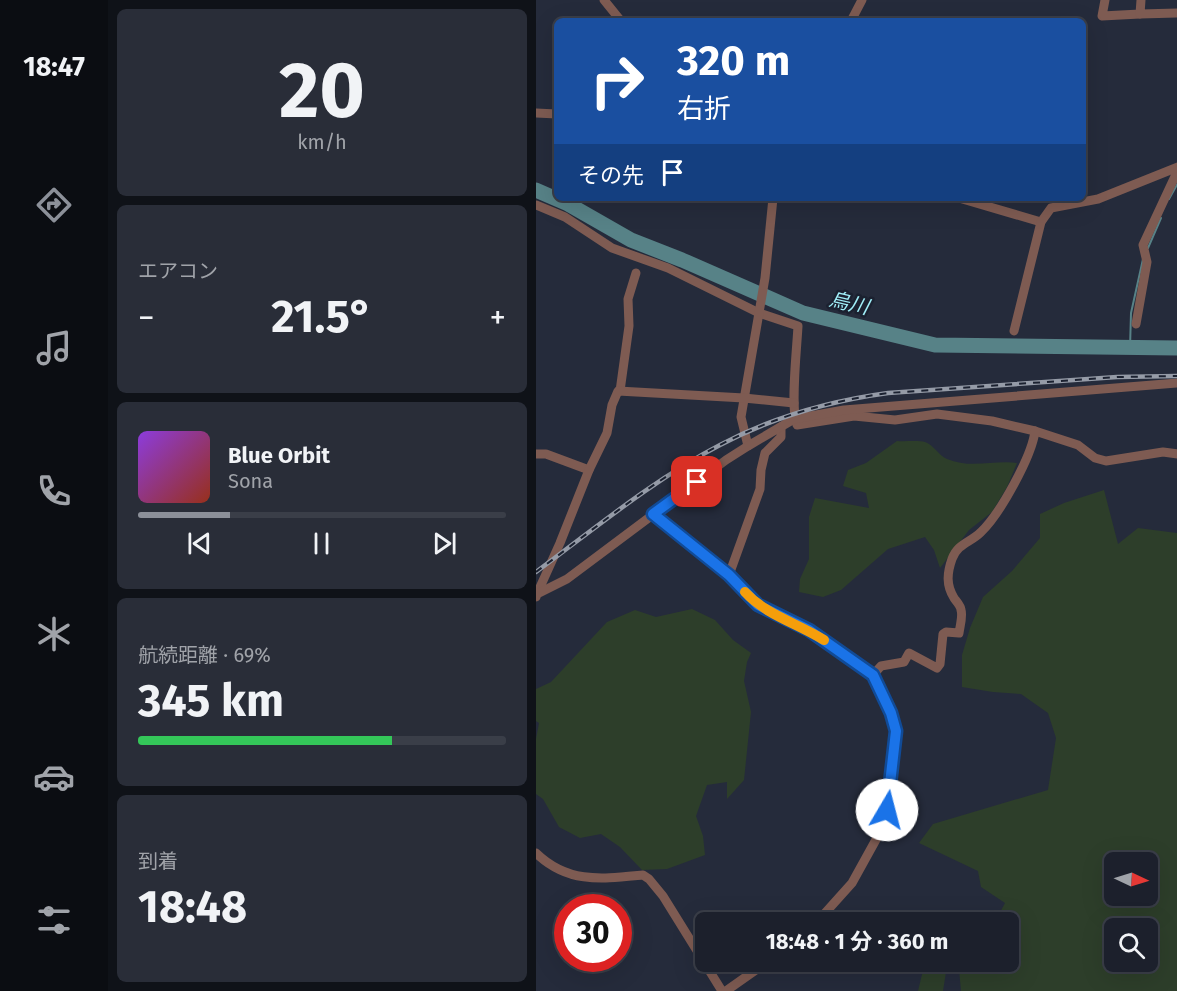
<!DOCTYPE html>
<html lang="ja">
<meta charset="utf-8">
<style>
body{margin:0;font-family:"Fira Sans","Noto Sans JP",sans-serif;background:#292d38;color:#f1f3f6;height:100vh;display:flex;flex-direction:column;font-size:22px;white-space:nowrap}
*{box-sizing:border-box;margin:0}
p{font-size:20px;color:#a0a3a9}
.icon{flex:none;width:33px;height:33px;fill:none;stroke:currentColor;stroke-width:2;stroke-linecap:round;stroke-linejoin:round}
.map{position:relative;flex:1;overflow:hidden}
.drawer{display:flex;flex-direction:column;gap:9px;padding:9px;background:#0f1218;width:428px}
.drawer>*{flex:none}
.top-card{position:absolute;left:18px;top:18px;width:532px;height:183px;border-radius:9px;box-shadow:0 6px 24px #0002,0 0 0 2px #3a3e48;background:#1a4fa0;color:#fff;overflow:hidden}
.needle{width:39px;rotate:94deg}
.buttons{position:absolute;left:568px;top:852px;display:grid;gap:12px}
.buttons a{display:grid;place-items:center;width:54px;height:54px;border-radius:9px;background:#1c202c;box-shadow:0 6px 24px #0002,0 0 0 2px #3a3e48;font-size:30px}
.speed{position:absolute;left:18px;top:894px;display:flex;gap:12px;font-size:30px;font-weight:700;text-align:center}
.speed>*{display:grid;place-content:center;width:78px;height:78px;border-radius:50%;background:#1c202c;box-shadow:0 6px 24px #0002,0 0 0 2px #3a3e48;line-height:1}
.speed .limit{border:9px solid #d22;background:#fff;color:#111}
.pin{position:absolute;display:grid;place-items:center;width:51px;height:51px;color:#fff;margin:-26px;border-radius:12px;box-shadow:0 3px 9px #0006}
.me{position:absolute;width:66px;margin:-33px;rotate:8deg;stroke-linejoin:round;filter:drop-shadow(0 0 4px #0008)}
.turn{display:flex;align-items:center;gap:21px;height:126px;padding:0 24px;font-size:27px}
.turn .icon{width:78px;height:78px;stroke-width:2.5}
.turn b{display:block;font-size:42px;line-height:51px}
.then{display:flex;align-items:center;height:57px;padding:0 24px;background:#0003;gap:12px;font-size:22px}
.big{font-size:45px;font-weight:700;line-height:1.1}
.drawer .widget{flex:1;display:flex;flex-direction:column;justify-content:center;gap:9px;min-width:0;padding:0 21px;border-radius:9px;background:#292d38}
.drawer .dial{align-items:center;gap:0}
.dial b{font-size:78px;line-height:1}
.song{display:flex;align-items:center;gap:18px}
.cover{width:72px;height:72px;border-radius:9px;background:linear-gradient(135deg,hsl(270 70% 55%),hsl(10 70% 35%))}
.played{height:6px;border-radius:3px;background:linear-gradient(90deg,#8c9099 25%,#3a3e48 25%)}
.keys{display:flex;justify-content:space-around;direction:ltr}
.heat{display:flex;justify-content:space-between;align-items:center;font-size:33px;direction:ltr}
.charge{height:9px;border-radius:4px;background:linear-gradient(90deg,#34c759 69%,#3a3e48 0)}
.trip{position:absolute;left:159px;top:912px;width:324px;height:60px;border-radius:9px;background:#1c202c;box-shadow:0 6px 24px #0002,0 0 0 2px #3a3e48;font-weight:700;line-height:60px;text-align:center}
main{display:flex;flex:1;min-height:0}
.tab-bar{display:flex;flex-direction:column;width:108px;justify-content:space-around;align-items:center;background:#0b0d12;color:#a0a3a9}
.tab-bar .icon{width:42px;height:42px}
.tab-bar .selected{color:#8c9099}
.tab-bar b{font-size:27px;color:#f1f3f6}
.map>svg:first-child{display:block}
</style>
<main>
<nav class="tab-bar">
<b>18:47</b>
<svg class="icon selected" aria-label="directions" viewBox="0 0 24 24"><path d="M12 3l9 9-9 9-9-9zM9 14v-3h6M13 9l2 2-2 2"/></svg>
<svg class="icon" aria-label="music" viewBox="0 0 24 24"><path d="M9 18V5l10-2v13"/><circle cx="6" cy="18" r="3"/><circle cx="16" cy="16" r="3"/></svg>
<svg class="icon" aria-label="phone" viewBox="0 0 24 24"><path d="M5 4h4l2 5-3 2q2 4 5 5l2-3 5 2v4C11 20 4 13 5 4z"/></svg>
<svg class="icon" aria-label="climate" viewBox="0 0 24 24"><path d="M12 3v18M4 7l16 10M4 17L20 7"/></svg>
<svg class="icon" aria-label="car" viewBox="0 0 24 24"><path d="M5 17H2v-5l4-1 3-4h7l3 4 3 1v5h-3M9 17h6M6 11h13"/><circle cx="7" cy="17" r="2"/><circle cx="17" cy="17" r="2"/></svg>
<svg class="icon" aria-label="filters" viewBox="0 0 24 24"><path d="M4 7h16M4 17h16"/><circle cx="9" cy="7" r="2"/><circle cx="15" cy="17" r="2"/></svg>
</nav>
<section class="drawer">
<div class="widget dial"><b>20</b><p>km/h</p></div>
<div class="widget"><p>エアコン</p>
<div class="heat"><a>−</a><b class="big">21.5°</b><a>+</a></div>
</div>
<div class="widget">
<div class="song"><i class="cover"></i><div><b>Blue Orbit</b><p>Sona</p></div></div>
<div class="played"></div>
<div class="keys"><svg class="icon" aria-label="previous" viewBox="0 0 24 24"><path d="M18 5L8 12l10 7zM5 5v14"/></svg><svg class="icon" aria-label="pause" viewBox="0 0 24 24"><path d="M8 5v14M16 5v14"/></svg><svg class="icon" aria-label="next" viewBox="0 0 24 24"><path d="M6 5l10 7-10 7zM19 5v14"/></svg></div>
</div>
<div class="widget"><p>航続距離 · 69%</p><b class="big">345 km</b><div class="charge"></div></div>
<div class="widget"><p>到着</p><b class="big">18:48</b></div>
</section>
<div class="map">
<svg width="642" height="991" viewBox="0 0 642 991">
<rect width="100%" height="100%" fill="#252b3b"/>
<g fill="#2d3e2a" fill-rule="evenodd">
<path d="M 361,441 C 369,442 381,440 389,442 C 398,445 403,456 411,459 C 434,469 458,460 481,463 L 471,487 L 456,512 L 433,530 L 404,568 L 398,550 L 389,537 L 352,549 L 305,590 L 287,597 L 263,592 L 264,579 L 273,559 L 273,517 L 279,498 L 333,508 L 330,493 L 307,486 L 312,470 L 330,463 Z"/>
<path d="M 568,490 L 582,544 L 602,528 L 641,533 L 641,991 L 425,991 L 423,969 L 410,972 L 407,991 L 382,991 L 389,962 L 472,962 L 472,922 L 459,922 L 469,903 L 445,887 L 442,871 L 383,843 L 397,824 L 512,790 L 520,738 L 512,713 L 485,694 L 457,692 L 426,687 L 426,655 L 434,628 L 447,597 L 476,571 L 504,538 L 504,514 L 528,503 ZM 579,862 L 612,862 L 612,896 L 579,896 ZM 579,928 L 612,928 L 612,962 L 579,962 Z"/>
<path d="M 156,609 L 179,620 L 197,640 L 215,653 L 211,662 L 208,681 L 215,712 L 208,780 L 191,799 L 191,782 L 171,785 L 160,816 L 167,836 L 169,855 L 131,869 L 106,870 L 84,847 L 65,834 L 44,838 L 23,827 L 7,799 L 0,794 L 0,739 L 3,723 L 0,721 L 0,689 L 15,682 L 71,622 L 99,610 L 120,617 Z"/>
</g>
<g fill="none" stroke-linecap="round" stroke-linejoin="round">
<g stroke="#578287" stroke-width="2">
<path d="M 633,199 L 642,183"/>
<path d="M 612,248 L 625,218"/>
<path d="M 594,348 L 595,313 L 607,259"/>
</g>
<path stroke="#578287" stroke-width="15" d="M 0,190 L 32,204 L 95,240 L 146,260 L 267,313 L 399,345 L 642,348"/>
<g stroke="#7e5b52" stroke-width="9">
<path d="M 68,0 L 85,21"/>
<path d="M 569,0 L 566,16 L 604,14"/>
<path d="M 605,0 L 604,14 L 642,13"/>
<path d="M 315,21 L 326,0"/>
<path d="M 0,113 L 21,114"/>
<path d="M 423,198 L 505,222"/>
<path d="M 0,205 L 29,217 L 76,248 L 132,268 L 223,313 L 262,326 C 261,347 254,409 261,425 L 318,416 L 359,420 L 401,414 L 456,421 L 499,431 L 542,445 L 559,458 L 570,461 L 627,452 L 642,454"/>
<path d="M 600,324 L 611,262 L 607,245 L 642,170"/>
<path d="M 478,331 L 505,222 L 515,208 L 562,199 L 642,167"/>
<path d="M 84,391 L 93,326 L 92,299 L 100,273"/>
<path d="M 212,446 L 205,417 L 229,278 L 237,198"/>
<path d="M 0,454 L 10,454 L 53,470"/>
<path d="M 117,514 L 193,575 L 222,605 L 273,630 L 337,675 L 355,713 L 360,731 L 353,797 L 342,836 L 316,883 L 281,922"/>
<path d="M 193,575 L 224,489 L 225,470 L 229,453 L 245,437 L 245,427"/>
<path d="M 1,594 L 24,543 L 53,470 L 71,433 L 76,405 L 82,391 L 208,398 L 258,403"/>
<path d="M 0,597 L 1,594 L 31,579 L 190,460 L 212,446 L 258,419 L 308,410 L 642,383"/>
<path d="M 337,675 L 345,666 L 368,662 L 373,653 L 401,668 L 404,664 L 407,634 L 410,632 L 423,633 C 424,626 427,616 425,610 C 425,606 420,601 418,598 C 410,585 411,573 416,559 C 422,543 434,543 445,532 C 464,514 496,456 499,431"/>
<path d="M 0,853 C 32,884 66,879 107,875 L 113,879 L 127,896 L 186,991"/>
<path d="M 190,991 L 231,962"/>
</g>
<defs>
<path id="rail" d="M 0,572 C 58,529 120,478 184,445 C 237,417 293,401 352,393 L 581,377 L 642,376"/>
</defs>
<use href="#rail" stroke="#959ba7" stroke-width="4.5"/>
<use href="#rail" stroke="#1b2130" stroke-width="2" stroke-dasharray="7" stroke-linecap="butt"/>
</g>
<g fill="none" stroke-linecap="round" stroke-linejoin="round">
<defs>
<path id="route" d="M 161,482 L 117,514 L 193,575 L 222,605 L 273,630 L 337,675 L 355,713 L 360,731 L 351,810"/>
</defs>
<use href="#route" stroke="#114b97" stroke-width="15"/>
<use href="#route" stroke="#1a73e8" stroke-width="10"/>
<path stroke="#f59e0b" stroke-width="10" d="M 209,592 C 230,615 261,623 288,640"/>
</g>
<g text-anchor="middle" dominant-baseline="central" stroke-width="5" stroke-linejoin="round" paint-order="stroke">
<g font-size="20" font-style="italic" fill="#a1eff9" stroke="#1b2130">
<text transform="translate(313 303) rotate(13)">烏川</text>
</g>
</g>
</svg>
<div class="buttons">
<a><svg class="needle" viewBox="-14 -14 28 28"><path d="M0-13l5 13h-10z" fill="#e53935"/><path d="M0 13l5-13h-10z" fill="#a0a3a9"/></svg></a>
<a><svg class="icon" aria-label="search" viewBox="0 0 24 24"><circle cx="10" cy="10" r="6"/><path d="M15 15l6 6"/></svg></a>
</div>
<div class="speed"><div class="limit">30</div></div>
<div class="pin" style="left:161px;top:482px;background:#d93025"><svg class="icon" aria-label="arrive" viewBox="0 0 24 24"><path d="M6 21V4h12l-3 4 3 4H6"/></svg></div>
<svg class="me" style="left:351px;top:810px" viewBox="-20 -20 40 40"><circle r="19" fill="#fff"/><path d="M0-13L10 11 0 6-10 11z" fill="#1a73e8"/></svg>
<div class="trip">18:48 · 1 分 · 360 m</div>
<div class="top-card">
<div class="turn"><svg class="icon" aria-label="right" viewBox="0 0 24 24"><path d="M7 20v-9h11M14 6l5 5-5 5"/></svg><div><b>320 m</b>右折</div></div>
<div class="then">その先<svg class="icon" aria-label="arrive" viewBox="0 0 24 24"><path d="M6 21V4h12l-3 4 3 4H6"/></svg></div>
</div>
</div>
</main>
